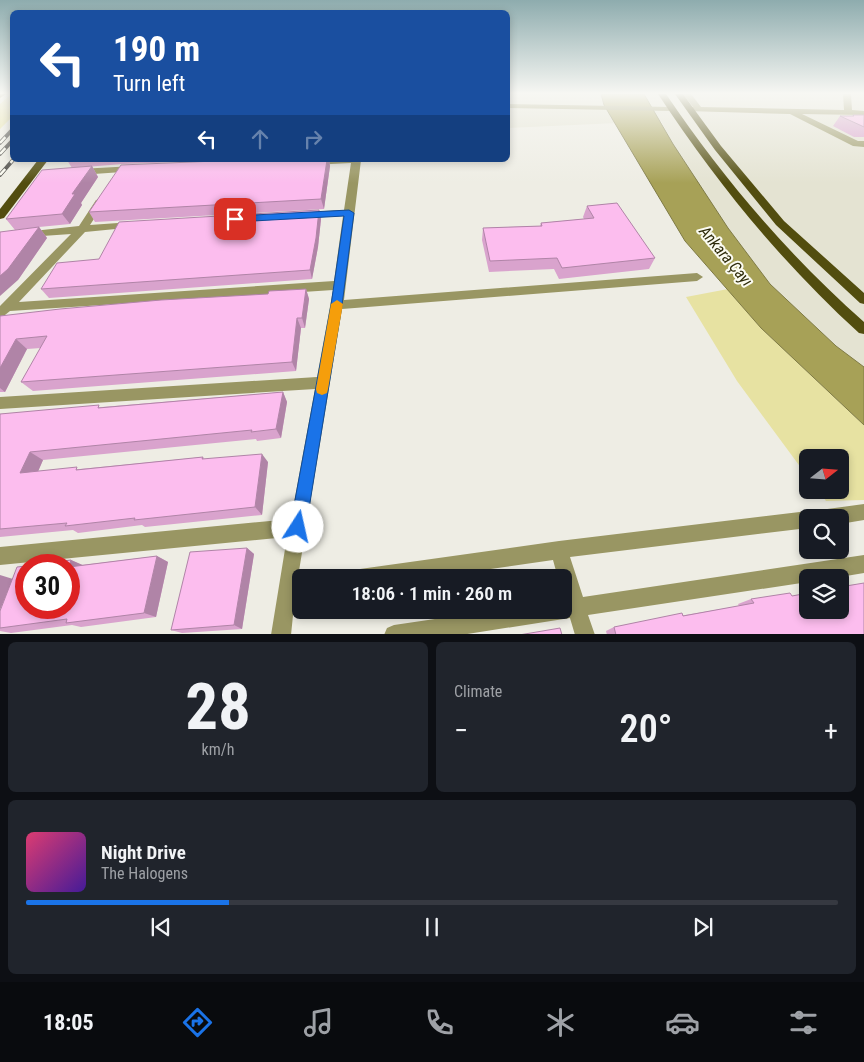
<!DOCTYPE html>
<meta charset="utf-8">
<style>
body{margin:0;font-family:"Roboto Condensed",sans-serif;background:#20242c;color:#f1f3f6;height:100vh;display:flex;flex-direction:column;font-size:19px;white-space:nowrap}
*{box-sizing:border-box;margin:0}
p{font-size:16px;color:#9ea1a6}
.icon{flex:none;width:28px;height:28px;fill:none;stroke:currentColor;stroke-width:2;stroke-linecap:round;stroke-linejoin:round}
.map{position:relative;height:634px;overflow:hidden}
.sheet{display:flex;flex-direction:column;gap:8px;padding:8px;background:#0d0f14;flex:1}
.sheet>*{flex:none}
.banner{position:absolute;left:10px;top:10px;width:500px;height:152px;border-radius:8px;box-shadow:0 2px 8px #0003;background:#1a4fa0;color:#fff;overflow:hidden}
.needle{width:32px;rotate:73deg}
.tools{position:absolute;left:799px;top:449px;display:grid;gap:10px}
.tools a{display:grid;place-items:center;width:50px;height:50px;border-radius:8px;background:#171b24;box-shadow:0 2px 8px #0003;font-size:25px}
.speed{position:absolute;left:15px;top:554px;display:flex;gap:10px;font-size:25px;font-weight:700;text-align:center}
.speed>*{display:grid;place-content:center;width:65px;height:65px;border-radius:50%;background:#171b24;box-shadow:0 2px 8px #0003;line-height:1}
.speed .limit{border:8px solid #d22;background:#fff;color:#111}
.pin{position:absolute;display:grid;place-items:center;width:42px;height:42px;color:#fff;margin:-21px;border-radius:10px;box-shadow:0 2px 8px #0006}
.me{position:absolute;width:55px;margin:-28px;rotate:10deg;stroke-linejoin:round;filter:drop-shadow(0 0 4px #0008)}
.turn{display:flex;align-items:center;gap:18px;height:105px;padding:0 20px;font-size:22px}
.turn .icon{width:65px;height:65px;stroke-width:2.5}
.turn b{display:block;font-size:35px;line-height:42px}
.lanes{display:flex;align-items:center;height:48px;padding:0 20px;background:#0003;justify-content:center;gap:25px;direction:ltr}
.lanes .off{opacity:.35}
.big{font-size:38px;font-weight:600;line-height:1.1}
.sheet .tile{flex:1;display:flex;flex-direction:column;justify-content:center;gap:8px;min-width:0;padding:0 18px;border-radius:8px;background:#20242c}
.sheet .dial{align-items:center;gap:0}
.dial b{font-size:65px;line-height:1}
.song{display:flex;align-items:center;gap:15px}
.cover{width:60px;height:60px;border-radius:8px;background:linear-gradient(135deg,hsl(340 70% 55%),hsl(260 70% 35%))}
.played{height:5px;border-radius:2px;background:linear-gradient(90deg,#1a73e8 25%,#363941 25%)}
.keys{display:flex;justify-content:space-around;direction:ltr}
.heat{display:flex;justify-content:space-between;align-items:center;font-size:28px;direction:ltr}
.sheet .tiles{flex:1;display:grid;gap:8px;grid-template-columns:1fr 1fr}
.tile:last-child{grid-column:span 2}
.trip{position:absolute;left:292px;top:569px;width:280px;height:50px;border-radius:8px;background:#171b24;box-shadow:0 2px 8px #0003;font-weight:600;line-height:50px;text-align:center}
.dock{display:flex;height:80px;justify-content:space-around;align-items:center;background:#090b0e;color:#9ea1a6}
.dock .icon{width:35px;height:35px}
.dock .on{color:#1a73e8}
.dock b{font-size:22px;color:#f1f3f6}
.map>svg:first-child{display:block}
</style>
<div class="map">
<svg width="864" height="635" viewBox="0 0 864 635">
<rect width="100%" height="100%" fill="#eeede4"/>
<path fill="#e4e3d2" d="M 508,94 L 864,94 L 864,367 L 836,346 L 770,284 L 728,228 L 673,144 L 661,121 L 508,128 Z"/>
<g fill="#e7e2a2">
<path d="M 11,94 L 12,94 L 12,117 L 0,129 L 0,104 Z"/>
<path d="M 728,289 L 761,328 L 864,425 L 864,500 L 826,501 L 818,490 L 840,490 L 840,458 L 808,458 L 807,476 L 737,381 L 686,297 Z"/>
</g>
<path fill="#a7a157" stroke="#7e7a45" d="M 601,94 L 644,94 L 673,144 L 728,228 L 770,284 L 836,346 L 864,367 L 864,425 L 761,328 L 685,241 L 604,105 Z"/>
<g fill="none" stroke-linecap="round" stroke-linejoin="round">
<g fill="#999663" fill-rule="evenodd">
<path d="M 683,94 L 691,94 L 701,107 L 844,110 L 843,94 L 851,94 L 852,110 L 864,111 L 864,115 L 802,114 L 858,141 L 864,141 L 864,147 L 853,146 L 790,114 L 687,111 L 687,107 L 693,107 Z"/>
<path d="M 508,104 L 671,107 L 675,109 L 671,111 L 508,108 Z"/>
<path d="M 308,160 L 361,160 L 344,300 L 697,273 L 703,277 L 697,281 L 342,309 L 298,577 L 303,578 L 301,578 L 301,595 L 295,596 L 291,635 L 271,635 L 287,537 L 0,565 L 0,547 L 291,519 L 315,389 L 0,409 L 0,397 L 317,377 L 333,290 L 10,311 L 0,319 L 0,306 L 71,234 L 28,237 L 23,234 L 24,232 L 79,226 L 96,200 L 100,199 L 105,202 L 90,225 L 132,222 L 136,223 L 137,225 L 136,227 L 85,232 L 19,302 L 334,281 L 343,216 L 304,218 L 299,215 L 304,212 L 344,210 L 351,163 L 311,165 L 306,162 Z"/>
<path d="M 134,166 L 139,169 L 137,171 L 79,175 L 74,172 L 79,169 Z"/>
<path d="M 864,504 L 864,520 L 840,524 L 840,518 L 808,518 L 808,528 L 570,557 L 583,597 L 864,555 L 864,573 L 834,578 L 808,578 L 808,582 L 588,615 L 595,635 L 575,635 L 570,618 L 461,635 L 384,635 L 387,628 L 394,625 L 496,610 L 564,610 L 564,578 L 558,578 L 553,560 L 428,578 L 351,578 L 354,572 L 360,569 L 559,541 L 808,511 L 814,513 L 820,510 Z"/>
</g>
<g fill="#524d0f" fill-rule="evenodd">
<path d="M 0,94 L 6,94 L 0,98 Z"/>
<path d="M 658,94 L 666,94 C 723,178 787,254 864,322 L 864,334 L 859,333 C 781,262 716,182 658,94 Z"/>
<path d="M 675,94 L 683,94 L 721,146 L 784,221 L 864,293 L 864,304 L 860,303 L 776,225 L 715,150 Z"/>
<path d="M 38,160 L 48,160 L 4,218 L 0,219 L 0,209 Z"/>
</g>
<defs>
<g id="rail">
<path d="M 0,143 L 12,130"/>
<path d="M 0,154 L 12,141"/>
<path d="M 0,175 L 13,160"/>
</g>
</defs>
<use href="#rail" stroke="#494844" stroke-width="4"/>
<use href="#rail" stroke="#fbfbf1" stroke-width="2.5" stroke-dasharray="8" stroke-linecap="butt"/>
</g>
<g fill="#d9a3cd">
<path d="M 763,94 L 779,94 L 778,95 Z"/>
<path d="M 853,115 L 864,115 L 864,137 L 854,137 L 833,126 L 840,116 L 852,116 Z"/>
<path d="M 67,160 L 329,160 L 330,166 L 324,209 L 95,222 L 89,212 L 210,161 L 123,164 L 85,167 L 92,166 L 98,177 L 81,203 L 82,205 L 70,224 L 39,227 L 47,238 L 18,280 L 33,228 L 15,230 L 6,219 L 72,168 Z"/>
<path d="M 587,206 L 655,258 L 649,269 L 559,279 L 554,269 L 489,272 L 482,240 L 483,228 L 540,226 L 541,223 L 584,219 L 583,217 Z"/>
<path d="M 319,210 L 321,219 L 318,247 L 312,279 L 49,298 L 41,289 L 99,259 Z"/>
<path d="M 306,289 L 309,299 L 305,328 L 301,328 L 296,371 L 33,391 L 21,382 L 41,348 L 27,349 L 5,392 L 0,392 L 0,316 L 268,294 Z"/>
<path d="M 283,392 L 287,402 L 281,438 L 257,441 L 256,439 L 43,460 L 38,471 L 80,469 L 203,457 L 204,459 L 268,462 L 262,515 L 145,527 L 142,525 L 78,533 L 73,530 L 0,537 L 0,414 L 102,407 Z"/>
<path d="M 247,548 L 254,554 L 242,629 L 182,633 L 171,630 Z"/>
<path d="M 157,556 L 168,562 L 156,617 L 81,627 L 72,625 L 11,633 L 0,631 L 0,611 L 13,579 L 71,560 L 82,565 Z"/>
<path d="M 792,596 L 864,635 L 607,635 L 606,631 L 614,627 L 739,606 L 738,604 L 751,599 Z"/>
</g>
<g fill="#b084a7">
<path d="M 327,160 L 329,160 L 330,166 L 324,209 L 321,199 Z"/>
<path d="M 92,166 L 98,177 L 81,203 L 82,205 L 70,224 L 62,214 L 72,194 Z"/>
<path d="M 319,210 L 321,219 L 318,247 L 312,279 L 310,270 Z"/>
<path d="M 39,227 L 47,238 L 18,280 L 0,296 L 0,276 Z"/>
<path d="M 306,289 L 309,299 L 305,328 L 302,318 Z"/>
<path d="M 297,318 L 301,328 L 296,371 L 292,362 Z"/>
<path d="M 16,339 L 27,349 L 5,392 L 0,388 L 0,368 Z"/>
<path d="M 283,392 L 287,402 L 281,438 L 276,429 Z"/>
<path d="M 30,452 L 43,460 L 34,481 L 20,473 Z"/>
<path d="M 262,454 L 268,462 L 262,515 L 255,507 Z"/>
<path d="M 247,548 L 254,554 L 242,629 L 234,625 Z"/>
<path d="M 157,556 L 168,562 L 156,617 L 144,613 Z"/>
<path d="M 71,560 L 85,566 L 69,567 Z"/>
<path d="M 0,575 L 13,579 L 0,610 Z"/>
</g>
<g fill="#fcbdee" stroke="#b084a7">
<path d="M 853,115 L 864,115 L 864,127 L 862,126 L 840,116 L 854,116 Z"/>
<path d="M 239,160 L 327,160 L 321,199 L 89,212 L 121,165 Z"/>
<path d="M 92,166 L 72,194 L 75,194 L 62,214 L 6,219 L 42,170 Z"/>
<path d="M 617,203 L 655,258 L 562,268 L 557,258 L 490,261 L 483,228 L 542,226 L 541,223 L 594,218 L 587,206 Z"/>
<path d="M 319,210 L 316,238 L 310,270 L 41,289 L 57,263 L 99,259 L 119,222 Z"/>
<path d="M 39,227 L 8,269 L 0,276 L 0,232 Z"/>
<path d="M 306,289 L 302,318 L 297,318 L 292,362 L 21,382 L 47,336 L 16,339 L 0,368 L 0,316 L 60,309 L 161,300 L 268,294 L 269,291 Z"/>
<path d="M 283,392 L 276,429 L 251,432 L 252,430 L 30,452 L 20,473 L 77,467 L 76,470 L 203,457 L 202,459 L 262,454 L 255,507 L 134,520 L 135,518 L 65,526 L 67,523 L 0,529 L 0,414 L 99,405 L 98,408 Z"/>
<path d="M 247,548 L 234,625 L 171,630 L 190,552 Z"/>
<path d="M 157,556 L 144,613 L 66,623 L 67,619 L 0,628 L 0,611 L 17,567 L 26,566 L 26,608 L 69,608 L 69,567 Z"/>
<path d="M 71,560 L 69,566 L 69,565 L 36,565 Z"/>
<path d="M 864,583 L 864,635 L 616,635 L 614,627 L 682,613 L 683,616 L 754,603 L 751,599 L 790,593 L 792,596 L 808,593 L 808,610 L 840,610 L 840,587 Z"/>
<path d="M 560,628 L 562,635 L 519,635 Z"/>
</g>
<linearGradient id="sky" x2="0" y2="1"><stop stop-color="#8eacae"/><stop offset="0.51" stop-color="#f7f7f3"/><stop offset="1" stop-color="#f7f7f3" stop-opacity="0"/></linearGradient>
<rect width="864" height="183" fill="url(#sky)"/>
<path fill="#1a73e8" stroke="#114b97" d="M 349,210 L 354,213 L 342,305 L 306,527 L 303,533 L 298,535 L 292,533 L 290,527 L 331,305 L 344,216 L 235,222 L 230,219 L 235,216 Z"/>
<path fill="#f59e0b" d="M 337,300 L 343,304 L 328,389 L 327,393 L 322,395 L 317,393 L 316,389 L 331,304 Z"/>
<g text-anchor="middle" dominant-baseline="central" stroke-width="4" stroke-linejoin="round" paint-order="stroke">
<g font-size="16" font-style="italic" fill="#2e2b0a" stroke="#fbfbf1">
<text transform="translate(726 256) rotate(50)">Ankara Çayı</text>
</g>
</g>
</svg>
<div class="tools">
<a><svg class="needle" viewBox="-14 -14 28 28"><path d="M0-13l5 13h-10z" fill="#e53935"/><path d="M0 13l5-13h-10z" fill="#9ea1a6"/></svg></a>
<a><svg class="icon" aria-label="search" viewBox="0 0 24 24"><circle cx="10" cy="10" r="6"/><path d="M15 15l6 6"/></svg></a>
<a><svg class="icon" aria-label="layers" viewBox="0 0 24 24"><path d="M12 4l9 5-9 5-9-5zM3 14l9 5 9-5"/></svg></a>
</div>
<div class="speed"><div class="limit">30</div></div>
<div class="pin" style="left:235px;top:219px;background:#d93025"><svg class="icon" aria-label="arrive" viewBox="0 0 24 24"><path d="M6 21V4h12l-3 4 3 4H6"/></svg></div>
<svg class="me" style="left:298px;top:527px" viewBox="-20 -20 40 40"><circle r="19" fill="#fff"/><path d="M0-13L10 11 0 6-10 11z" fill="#1a73e8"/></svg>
<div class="trip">18:06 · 1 min · 260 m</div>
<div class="banner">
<div class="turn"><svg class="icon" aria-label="left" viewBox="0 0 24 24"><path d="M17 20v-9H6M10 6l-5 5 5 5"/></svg><div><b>190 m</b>Turn left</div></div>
<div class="lanes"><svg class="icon" aria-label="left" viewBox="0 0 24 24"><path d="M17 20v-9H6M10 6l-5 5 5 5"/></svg><svg class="icon off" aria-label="ahead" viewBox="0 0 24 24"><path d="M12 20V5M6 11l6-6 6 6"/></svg><svg class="icon off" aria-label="right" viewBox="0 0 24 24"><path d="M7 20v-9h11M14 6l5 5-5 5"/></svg></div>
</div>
</div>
<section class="sheet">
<div class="tiles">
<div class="tile dial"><b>28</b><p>km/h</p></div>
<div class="tile"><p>Climate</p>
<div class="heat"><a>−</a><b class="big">20°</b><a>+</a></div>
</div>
<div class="tile">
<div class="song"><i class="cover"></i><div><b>Night Drive</b><p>The Halogens</p></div></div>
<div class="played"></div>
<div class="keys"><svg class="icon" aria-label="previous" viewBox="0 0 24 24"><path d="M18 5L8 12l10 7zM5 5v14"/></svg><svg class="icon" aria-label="pause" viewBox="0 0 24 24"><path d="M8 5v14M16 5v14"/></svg><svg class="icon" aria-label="next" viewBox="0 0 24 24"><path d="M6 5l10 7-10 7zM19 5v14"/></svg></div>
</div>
</div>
</section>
<nav class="dock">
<b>18:05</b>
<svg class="icon on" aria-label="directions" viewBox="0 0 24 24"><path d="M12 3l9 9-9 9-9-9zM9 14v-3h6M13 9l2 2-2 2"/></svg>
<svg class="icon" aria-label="music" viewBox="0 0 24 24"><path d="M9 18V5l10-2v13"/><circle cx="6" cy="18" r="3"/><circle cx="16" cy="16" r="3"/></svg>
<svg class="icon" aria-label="phone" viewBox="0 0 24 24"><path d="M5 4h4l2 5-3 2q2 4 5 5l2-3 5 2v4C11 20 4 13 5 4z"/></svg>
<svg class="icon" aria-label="climate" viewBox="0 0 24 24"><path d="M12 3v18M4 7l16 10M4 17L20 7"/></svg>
<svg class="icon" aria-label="car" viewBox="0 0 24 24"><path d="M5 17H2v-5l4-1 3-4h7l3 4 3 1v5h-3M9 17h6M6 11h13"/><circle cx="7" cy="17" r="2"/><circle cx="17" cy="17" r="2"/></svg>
<svg class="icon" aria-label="filters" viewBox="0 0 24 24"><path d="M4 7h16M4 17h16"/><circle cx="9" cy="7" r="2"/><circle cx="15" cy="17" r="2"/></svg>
</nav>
